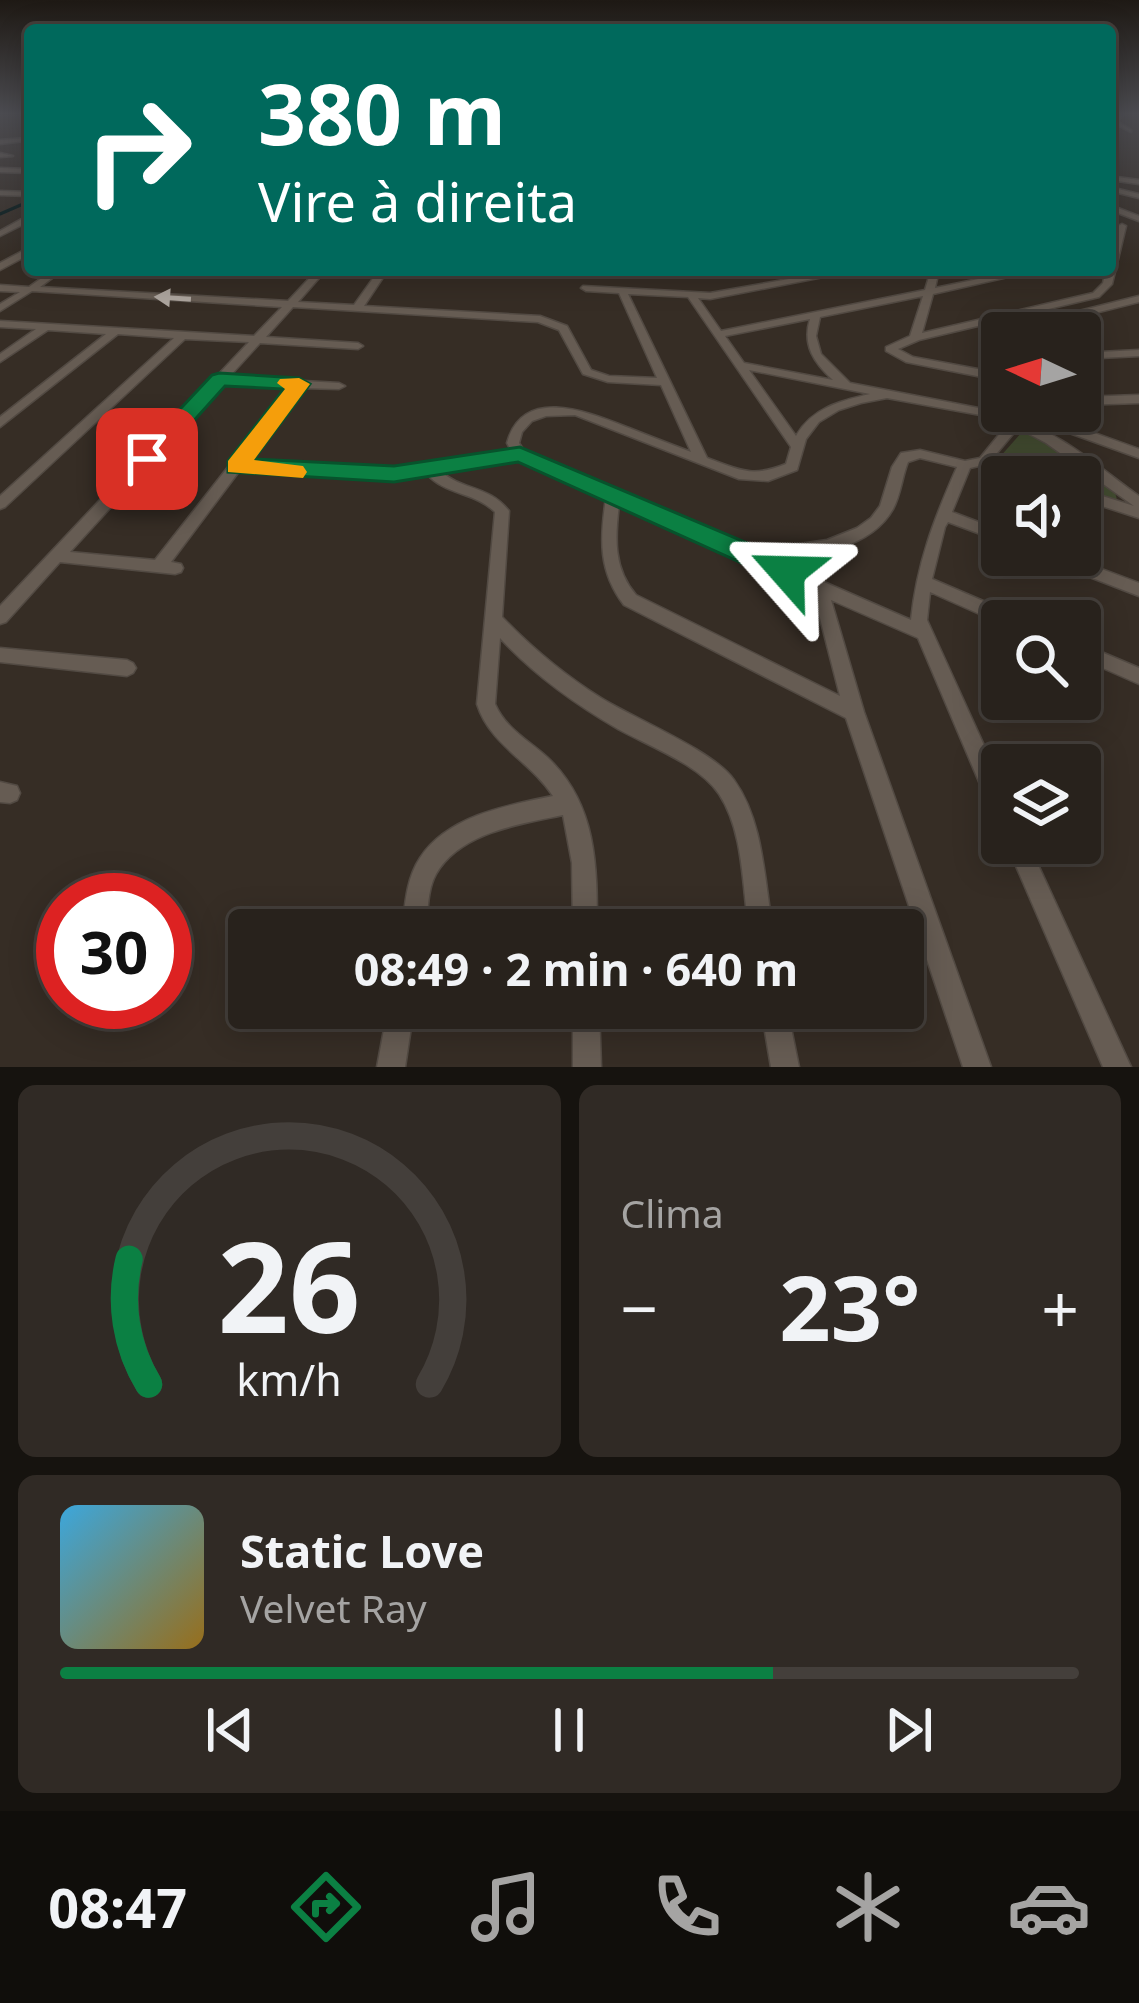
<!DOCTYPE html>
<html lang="pt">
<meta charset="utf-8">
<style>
body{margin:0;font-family:"Noto Sans",sans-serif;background:#302a25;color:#f1f3f6;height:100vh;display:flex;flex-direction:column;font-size:45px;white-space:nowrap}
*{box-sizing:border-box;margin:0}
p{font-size:39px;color:#a5a4a3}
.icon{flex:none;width:66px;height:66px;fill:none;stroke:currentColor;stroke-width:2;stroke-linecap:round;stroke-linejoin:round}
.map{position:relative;height:1067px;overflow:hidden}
.drawer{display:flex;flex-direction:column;gap:18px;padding:18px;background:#16130f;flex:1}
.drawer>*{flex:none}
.top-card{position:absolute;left:24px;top:24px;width:1092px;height:252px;border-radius:12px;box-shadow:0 6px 30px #0003,0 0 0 3px #443f3b;background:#00695c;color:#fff;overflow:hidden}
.needle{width:78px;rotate:274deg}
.buttons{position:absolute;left:981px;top:312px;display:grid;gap:24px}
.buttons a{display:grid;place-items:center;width:120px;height:120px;border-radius:12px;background:#28221c;box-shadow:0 6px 30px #0003,0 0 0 3px #443f3b;font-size:60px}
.speed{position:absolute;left:36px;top:873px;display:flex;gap:24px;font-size:60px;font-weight:700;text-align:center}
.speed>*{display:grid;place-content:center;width:156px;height:156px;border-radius:50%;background:#28221c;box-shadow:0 6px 30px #0003,0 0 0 3px #443f3b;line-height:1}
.speed .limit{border:18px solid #d22;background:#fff;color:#111}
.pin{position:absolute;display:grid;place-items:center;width:102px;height:102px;color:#fff;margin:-51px;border-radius:24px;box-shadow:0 6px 18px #0006}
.me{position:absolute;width:132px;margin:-66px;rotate:295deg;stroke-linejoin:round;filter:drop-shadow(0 0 9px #0008)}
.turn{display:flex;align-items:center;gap:42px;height:252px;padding:0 36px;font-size:54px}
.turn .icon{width:156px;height:156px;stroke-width:2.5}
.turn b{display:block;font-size:84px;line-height:102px}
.big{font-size:90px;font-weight:700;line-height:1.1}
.drawer .widget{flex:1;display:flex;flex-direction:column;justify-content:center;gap:18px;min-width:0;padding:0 42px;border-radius:18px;background:#302a25}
.drawer .dial{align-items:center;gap:0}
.dial svg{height:312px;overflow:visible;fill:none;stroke:#443f3b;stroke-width:7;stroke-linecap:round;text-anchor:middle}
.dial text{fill:#f1f3f6;stroke:none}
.song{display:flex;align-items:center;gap:36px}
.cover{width:144px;height:144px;border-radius:18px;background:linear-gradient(135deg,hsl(200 70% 55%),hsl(40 70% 35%))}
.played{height:12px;border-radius:6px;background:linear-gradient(90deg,#0b8043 70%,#443f3b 70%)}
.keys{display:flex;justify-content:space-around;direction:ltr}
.heat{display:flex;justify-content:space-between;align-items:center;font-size:66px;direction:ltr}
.drawer .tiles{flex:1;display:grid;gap:18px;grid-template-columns:1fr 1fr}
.widget:last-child{grid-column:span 2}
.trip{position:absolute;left:228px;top:909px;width:696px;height:120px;border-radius:12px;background:#28221c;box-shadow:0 6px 30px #0003,0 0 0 3px #443f3b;font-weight:700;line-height:120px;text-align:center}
.menu{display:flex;height:192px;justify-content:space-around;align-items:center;background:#100e0b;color:#a5a4a3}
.menu .icon{width:84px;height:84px}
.menu .selected{color:#0b8043}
.menu b{font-size:54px;color:#f1f3f6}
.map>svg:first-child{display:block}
</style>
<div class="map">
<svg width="1139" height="1067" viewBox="0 0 1139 1067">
<rect width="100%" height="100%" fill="#362d25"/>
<path fill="#424b30" d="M 1021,433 L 1033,435 L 1115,492 L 1117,500 L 1080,491 L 1080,477 C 1051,477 1023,477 999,458 Z"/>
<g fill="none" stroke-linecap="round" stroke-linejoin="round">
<path stroke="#001718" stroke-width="3" d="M 0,214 L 30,201"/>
<defs>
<g id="minor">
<path d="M 1118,114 L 1125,114 L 1117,121 L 1131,130 L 1131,132 L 1111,122 Z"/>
<path d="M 26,138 L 24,141 L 0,144 L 0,140 Z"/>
<path d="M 0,153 L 13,156 L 0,157 Z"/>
<path d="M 0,168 L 30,169 L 30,173 L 0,172 Z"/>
<path d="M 1110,176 L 1139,180 L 1139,184 L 1110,180 Z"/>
<path d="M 1110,187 L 1139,194 L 1139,198 L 1110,191 Z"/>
<path d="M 0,191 L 30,192 L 30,196 L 0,195 Z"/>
<path d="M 1110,205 L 1139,216 L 1139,221 L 1110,210 Z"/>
<path d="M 27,216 L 30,216 L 30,221 L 0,236 L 0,231 Z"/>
<path d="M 1122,224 L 1126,226 L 1112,284 L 1099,297 L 919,340 L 898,349 L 913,357 L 983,370 L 998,354 L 1002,353 L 1002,363 L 992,374 L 1002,390 L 1002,404 L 998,403 L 982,377 L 906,362 L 886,351 L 886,347 L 910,336 L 923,296 L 820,317 L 816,336 L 821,354 L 850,383 L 1004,413 L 1010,417 L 1008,420 L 887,398 L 861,403 L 839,410 L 819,422 L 806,439 L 797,470 L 768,481 L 739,479 L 575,415 L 546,416 L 532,421 L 522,432 L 519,443 L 525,452 L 752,551 L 827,540 L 857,528 L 871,518 L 880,506 L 892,467 L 901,453 L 920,450 L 965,461 L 980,458 L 1010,421 C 1053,424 1103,471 1139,496 L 1139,518 L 1080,499 L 1080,489 L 1134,506 L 1046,443 L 1018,428 L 992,459 L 1035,474 L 1037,477 L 1016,477 L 983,465 L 970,468 L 952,512 L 1002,531 L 1002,542 L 948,522 L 945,527 L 932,579 L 1018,616 L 1021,621 L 1002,621 L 1002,624 L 930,592 L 927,620 L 1002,785 L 1002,820 L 994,817 L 918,638 L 831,600 L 864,712 L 991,1067 L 963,1067 L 846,718 L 624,605 C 598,571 600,538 606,498 L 529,464 L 519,459 L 440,471 C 463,491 489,485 509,511 L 502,617 C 532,648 564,675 601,698 C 635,719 714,751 734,780 C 764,822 764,880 773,930 L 749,930 C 742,886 744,832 719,794 C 700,765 649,746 618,729 C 575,704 534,675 500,638 L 495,704 C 506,729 528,740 547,757 C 597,804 597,865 597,930 L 573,930 L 572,863 L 563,815 C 521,824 460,832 436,874 C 427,890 428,912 426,930 L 402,930 C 405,906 406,879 420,858 C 447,816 508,805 553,796 C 530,761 490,745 477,704 L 495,512 C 475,492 445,495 427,474 L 395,478 L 240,470 L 171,562 L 181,564 L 183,568 L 181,572 L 175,574 L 60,562 L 6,622 L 0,624 L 0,606 L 249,342 L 185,339 L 5,507 L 0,509 L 0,496 L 174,338 L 118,334 L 0,427 L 0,417 L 106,334 L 48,330 L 0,362 L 0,354 L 36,329 L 0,327 L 0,321 L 254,336 L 282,307 L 32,291 L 0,311 L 0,304 L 20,292 L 0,291 L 0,285 L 29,287 L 53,270 L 63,270 L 40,287 L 288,301 L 317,270 L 326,270 L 298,302 L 354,305 L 379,270 L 388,270 L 364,306 L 540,316 L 567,326 L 591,370 L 609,376 L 657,378 L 619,293 L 586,291 L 581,288 L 583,286 L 710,293 L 840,270 L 859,270 L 710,299 L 698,298 L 721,331 L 925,290 L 931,270 L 939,270 L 935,288 L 1022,270 L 1039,270 L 933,294 L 922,333 L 1093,293 L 1103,283 L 1106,270 L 1110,270 L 1110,256 L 1118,226 ZM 628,294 L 688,297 L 791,447 L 786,464 C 752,478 740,470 707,458 ZM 293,307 L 538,322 L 559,330 L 583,374 L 608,382 L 661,385 L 691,452 C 670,444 649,436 629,428 C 590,413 523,384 507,443 L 512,452 L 395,470 L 246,462 L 302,388 L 339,389 L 345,386 L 339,383 L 229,377 L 260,343 L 358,349 L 363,346 L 358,343 L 266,337 ZM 810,319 C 802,345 814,363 833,380 L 744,363 L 725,336 ZM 749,370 L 870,394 C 840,401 812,408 796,436 ZM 223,384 L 291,387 L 155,560 L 70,552 ZM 920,458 L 957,467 C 934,519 917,563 911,620 L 771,559 C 813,555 870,550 893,509 C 901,494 902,477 908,462 ZM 619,504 L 813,591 L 840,696 L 636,595 C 613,568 615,538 619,504 Z"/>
<path d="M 30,247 L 30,254 L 0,270 L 0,263 Z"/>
<path d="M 755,270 L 800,270 L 809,273 L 804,276 L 759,273 Z"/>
<path d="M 1139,296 L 1139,302 L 1059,322 L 1040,333 L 1027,333 L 1051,318 Z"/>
<path d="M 1139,350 L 1139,356 L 1080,359 L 1080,353 Z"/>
<path d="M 1139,395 L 1139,403 L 1080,405 L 1080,397 Z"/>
<path d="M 1026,411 L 1033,411 L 1139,449 L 1139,458 L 1025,417 L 1023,414 Z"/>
<path d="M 1040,555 L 1064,555 L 1139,583 L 1139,596 L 1043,559 Z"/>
<path d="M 1080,643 L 1139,668 L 1139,684 L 1080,658 Z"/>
<path d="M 0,648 L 127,660 L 133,663 L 136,668 L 133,673 L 127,676 L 0,662 Z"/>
<path d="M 0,782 L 17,786 L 20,793 L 17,800 L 10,803 L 0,802 Z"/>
<path d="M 1006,843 L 1028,843 L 1131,1067 L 1103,1067 Z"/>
<path d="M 388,1008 L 414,1008 L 405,1067 L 377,1067 Z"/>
<path d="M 573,1008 L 599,1008 L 601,1067 L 573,1067 Z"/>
<path d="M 761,1008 L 787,1008 L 799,1067 L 771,1067 Z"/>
</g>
</defs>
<use href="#minor" stroke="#524a43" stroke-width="3"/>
<use href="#minor" fill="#665c53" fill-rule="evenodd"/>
</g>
<defs><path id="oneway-solid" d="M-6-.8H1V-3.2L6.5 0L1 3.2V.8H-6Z" transform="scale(3)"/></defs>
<use fill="#ada59e" href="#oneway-solid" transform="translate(173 298) rotate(-176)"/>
<linearGradient id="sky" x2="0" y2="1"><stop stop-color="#1e1914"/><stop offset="0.43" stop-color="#4c4c51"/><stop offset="1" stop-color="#4c4c51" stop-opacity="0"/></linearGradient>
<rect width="1139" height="264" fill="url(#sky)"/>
<path fill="#0b8043" stroke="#07532c" stroke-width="3" d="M 219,373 L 299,378 L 310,384 L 254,459 L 394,466 L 520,447 L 797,564 L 802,572 L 787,582 L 777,579 L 518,462 L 394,482 L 228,472 L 228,461 L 284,389 L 225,386 L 155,464 L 138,464 L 138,454 L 212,375 Z"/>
<path fill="#f59e0b" d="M 299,378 L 310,384 L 254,460 L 303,466 L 307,472 L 303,478 L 228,472 L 228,461 L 285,389 L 277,383 L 280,379 Z"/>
</svg>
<div class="buttons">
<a><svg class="needle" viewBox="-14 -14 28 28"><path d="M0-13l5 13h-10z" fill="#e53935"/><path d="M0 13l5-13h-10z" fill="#a5a4a3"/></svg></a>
<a><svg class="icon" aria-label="sound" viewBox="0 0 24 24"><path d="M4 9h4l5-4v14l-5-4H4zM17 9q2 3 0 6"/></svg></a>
<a><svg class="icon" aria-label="search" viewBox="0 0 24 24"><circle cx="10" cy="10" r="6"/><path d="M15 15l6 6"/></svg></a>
<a><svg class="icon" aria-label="layers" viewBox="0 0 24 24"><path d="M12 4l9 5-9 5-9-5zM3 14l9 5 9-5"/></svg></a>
</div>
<div class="speed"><div class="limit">30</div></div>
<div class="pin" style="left:147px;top:459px;background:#d93025"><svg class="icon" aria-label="arrive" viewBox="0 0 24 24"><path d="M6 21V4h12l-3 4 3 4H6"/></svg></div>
<svg class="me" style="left:787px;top:572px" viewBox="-20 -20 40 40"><path d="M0-17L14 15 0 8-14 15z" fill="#0b8043" stroke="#fff" stroke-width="4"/></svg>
<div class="trip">08:49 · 2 min · 640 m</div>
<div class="top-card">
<div class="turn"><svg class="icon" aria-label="right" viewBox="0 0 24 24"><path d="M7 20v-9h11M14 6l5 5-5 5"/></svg><div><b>380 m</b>Vire à direita</div></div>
</div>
</div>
<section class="drawer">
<div class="tiles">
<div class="widget dial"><svg viewBox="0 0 100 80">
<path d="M14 69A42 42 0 1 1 86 69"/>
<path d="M14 69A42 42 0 0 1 9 37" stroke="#0b8043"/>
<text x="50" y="56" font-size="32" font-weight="700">26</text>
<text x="50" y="72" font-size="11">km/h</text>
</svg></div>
<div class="widget"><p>Clima</p>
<div class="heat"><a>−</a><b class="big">23°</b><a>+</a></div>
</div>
<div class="widget">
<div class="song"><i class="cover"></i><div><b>Static Love</b><p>Velvet Ray</p></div></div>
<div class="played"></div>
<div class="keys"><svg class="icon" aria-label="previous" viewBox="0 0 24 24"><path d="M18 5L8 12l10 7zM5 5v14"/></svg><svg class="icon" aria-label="pause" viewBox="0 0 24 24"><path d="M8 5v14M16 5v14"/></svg><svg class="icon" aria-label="next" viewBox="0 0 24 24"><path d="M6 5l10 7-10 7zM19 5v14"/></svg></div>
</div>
</div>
</section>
<nav class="menu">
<b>08:47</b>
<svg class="icon selected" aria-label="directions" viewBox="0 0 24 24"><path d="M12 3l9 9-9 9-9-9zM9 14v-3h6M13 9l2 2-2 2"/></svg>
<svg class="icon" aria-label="music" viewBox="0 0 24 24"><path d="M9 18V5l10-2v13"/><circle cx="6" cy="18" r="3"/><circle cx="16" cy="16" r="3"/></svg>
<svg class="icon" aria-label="phone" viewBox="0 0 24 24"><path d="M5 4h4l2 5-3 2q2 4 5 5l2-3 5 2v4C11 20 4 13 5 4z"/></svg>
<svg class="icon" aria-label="climate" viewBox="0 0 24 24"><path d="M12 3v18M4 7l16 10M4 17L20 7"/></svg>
<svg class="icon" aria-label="car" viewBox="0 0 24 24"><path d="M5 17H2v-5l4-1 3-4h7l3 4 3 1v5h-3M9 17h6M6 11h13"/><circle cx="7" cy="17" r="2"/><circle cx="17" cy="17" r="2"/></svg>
</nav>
